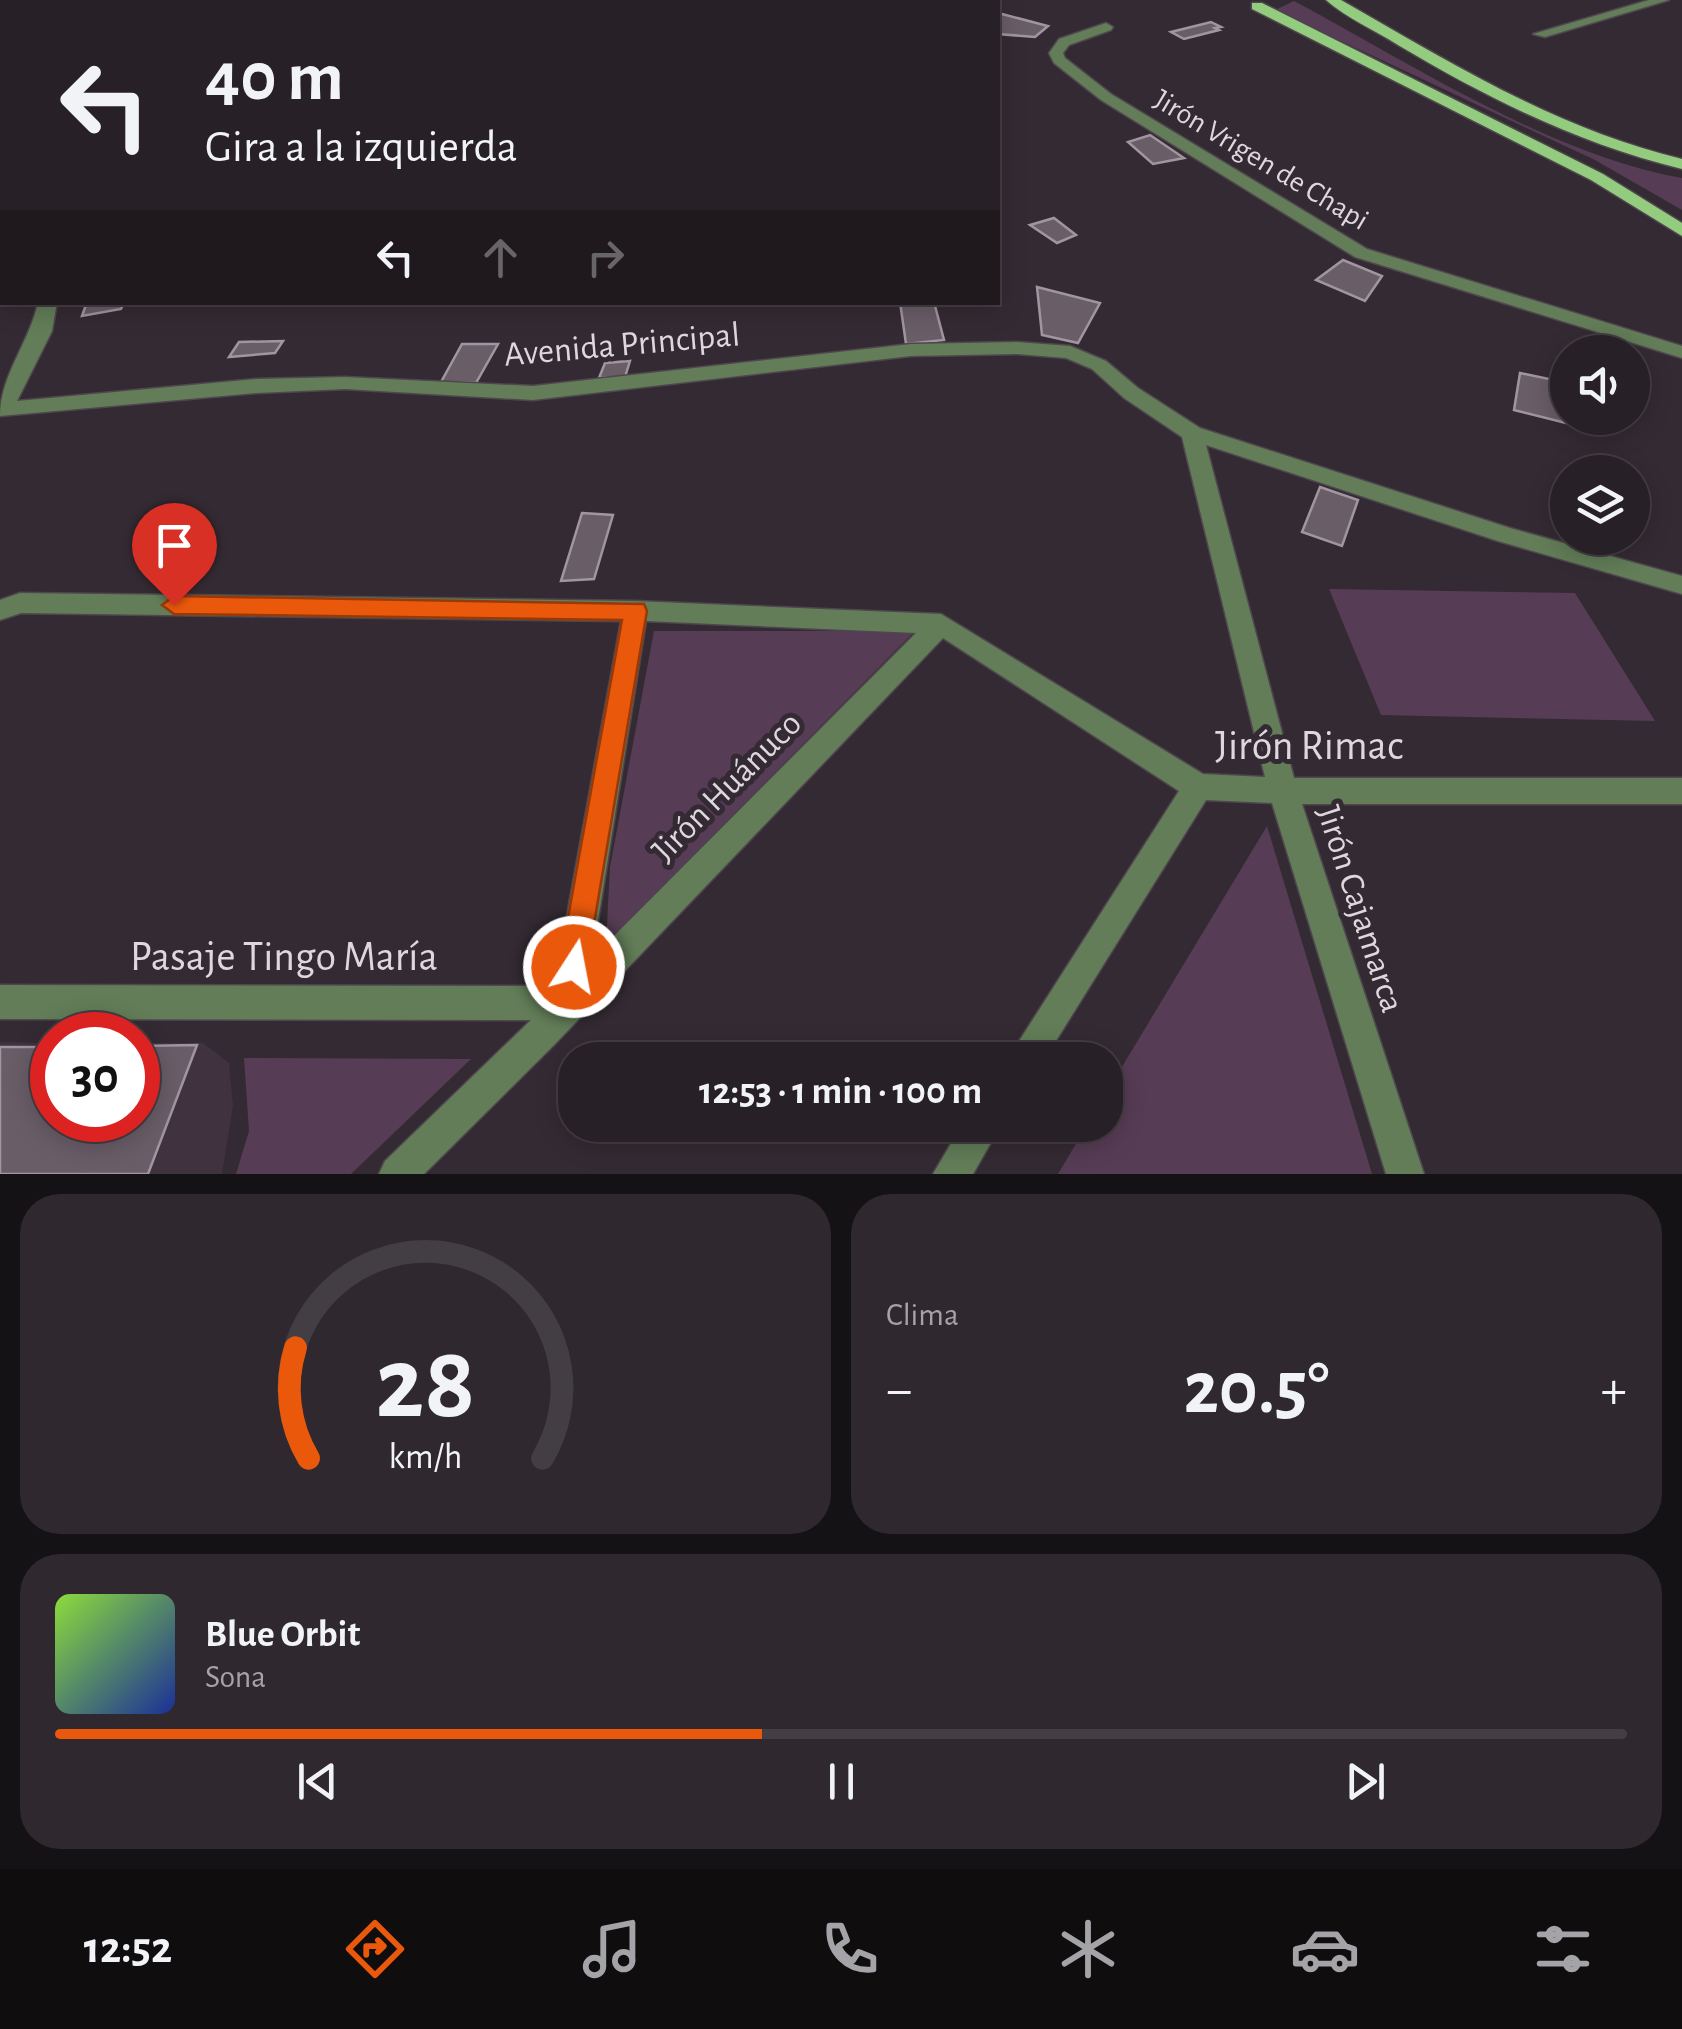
<!DOCTYPE html>
<html lang="es">
<meta charset="utf-8">
<style>
body{margin:0;font-family:"Alegreya Sans",sans-serif;background:#2f282e;color:#f1f3f6;height:100vh;display:flex;flex-direction:column;font-size:38px;white-space:nowrap}
*{box-sizing:border-box;margin:0}
p{font-size:32px;color:#a4a3a7}
.icon{flex:none;width:55px;height:55px;fill:none;stroke:currentColor;stroke-width:2;stroke-linecap:round;stroke-linejoin:round}
.map{position:relative;height:1174px;overflow:hidden}
.sheet{display:flex;flex-direction:column;gap:20px;padding:20px;background:#151215;flex:1}
.sheet>*{flex:none}
.top-card{position:absolute;left:0px;top:0px;width:1000px;height:305px;box-shadow:0 5px 25px #0003,0 0 0 2px #433e43;background:#272026;color:#f1f3f6;overflow:hidden}
.buttons{position:absolute;left:1550px;top:335px;display:grid;gap:20px}
.buttons a{display:grid;place-items:center;width:100px;height:100px;border-radius:50%;background:#272026;box-shadow:0 5px 25px #0003,0 0 0 2px #433e43;font-size:50px}
.speed{position:absolute;left:30px;top:1012px;display:flex;gap:20px;font-size:50px;font-weight:700;text-align:center}
.speed>*{display:grid;place-content:center;width:130px;height:130px;border-radius:50%;background:#272026;box-shadow:0 5px 25px #0003,0 0 0 2px #433e43;line-height:1}
.speed .limit{border:15px solid #d22;background:#fff;color:#111}
.pin{position:absolute;display:grid;place-items:center;width:85px;height:85px;color:#fff;margin:-102px -42px;border-radius:50% 50% 50% 0;rotate:-45deg;box-shadow:0 0 10px #0007}
.pin .icon{rotate:45deg}
.me{position:absolute;width:110px;margin:-55px;rotate:11deg;stroke-linejoin:round;filter:drop-shadow(0 0 8px #0008)}
.turn{display:flex;align-items:center;gap:35px;height:210px;padding:0 40px;font-size:45px}
.turn .icon{width:130px;height:130px;stroke-width:2.5}
.turn b{display:block;font-size:70px;line-height:85px}
.lanes{display:flex;align-items:center;height:95px;padding:0 40px;background:#0003;justify-content:center;gap:50px;direction:ltr}
.lanes .off{opacity:.35}
.big{font-size:75px;font-weight:700;line-height:1.1}
.sheet .widget{flex:1;display:flex;flex-direction:column;justify-content:center;gap:15px;min-width:0;padding:0 35px;border-radius:40px;background:#2f282e}
.sheet .dial{align-items:center;gap:0}
.dial svg{height:260px;overflow:visible;fill:none;stroke:#433e43;stroke-width:7;stroke-linecap:round;text-anchor:middle}
.dial text{fill:#f1f3f6;stroke:none}
.song{display:flex;align-items:center;gap:30px}
.cover{width:120px;height:120px;border-radius:15px;background:linear-gradient(135deg,hsl(90 70% 55%),hsl(230 70% 35%))}
.played{height:10px;border-radius:5px;background:linear-gradient(90deg,#ea580c 45%,#433e43 45%)}
.keys{display:flex;justify-content:space-around;direction:ltr}
.heat{display:flex;justify-content:space-between;align-items:center;font-size:55px;direction:ltr}
.sheet .tiles{flex:1;display:grid;gap:20px;grid-template-columns:1fr 1fr}
.widget:last-child{grid-column:span 2}
.trip{position:absolute;left:558px;top:1042px;width:565px;height:100px;border-radius:40px;background:#272026;box-shadow:0 5px 25px #0003,0 0 0 2px #433e43;font-weight:700;line-height:100px;text-align:center}
.dock{display:flex;height:160px;justify-content:space-around;align-items:center;background:#100d0f;color:#a4a3a7}
.dock .icon{width:70px;height:70px}
.dock .selected{color:#ea580c}
.dock b{font-size:45px;color:#f1f3f6}
.map>svg:first-child{display:block}
</style>
<div class="map">
<svg width="1682" height="1174" viewBox="0 0 1682 1174">
<rect width="100%" height="100%" fill="#342a33"/>
<path fill="#413240" d="M 0,1042 L 52,1043 L 52,1120 L 138,1120 L 138,1043 L 203,1043 L 229,1063 L 233,1106 L 222,1174 L 0,1174 Z"/>
<g fill="#573c55">
<path d="M 1294,1 C 1412,64 1551,155 1682,178 L 1682,210 L 1595,160 L 1275,10 Z"/>
<path d="M 1329,589 L 1575,593 L 1655,721 L 1381,715 Z"/>
<path d="M 654,631 L 915,631 L 606,943 L 610,867 Z"/>
<path d="M 1267,826 L 1372,1174 L 1058,1174 L 1087,1125 L 1105,1125 L 1105,1095 Z"/>
<path d="M 244,1058 L 471,1059 L 351,1174 L 236,1174 L 249,1131 Z"/>
</g>
<g fill="#695d68" stroke="#a195a0" stroke-width="2.5">
<path d="M 1002,14 L 1048,26 L 1035,37 L 998,34 L 998,16 Z"/>
<path d="M 1211,22 L 1221,27 L 1215,28 L 1219,30 L 1184,39 L 1171,32 Z"/>
<path d="M 1150,135 L 1184,158 L 1153,164 L 1128,142 Z"/>
<path d="M 1054,218 L 1076,235 L 1057,243 L 1030,225 Z"/>
<path d="M 1343,260 L 1382,276 L 1365,301 L 1316,280 Z"/>
<path d="M 1037,287 L 1100,303 L 1078,343 L 1042,335 Z"/>
<path d="M 87,302 L 124,302 L 121,309 L 82,316 Z"/>
<path d="M 900,302 L 934,302 L 944,340 L 906,344 Z"/>
<path d="M 283,341 L 275,353 L 229,357 L 239,342 Z"/>
<path d="M 462,344 L 498,344 L 476,383 L 441,382 Z"/>
<path d="M 630,361 L 625,377 L 599,378 L 605,363 Z"/>
<path d="M 1520,373 L 1568,383 L 1568,418 L 1581,418 L 1582,427 L 1514,410 Z"/>
<path d="M 1320,487 L 1358,500 L 1342,546 L 1302,532 Z"/>
<path d="M 582,513 L 613,515 L 594,579 L 561,581 Z"/>
<path d="M 197,1045 L 148,1174 L 0,1174 L 0,1047 L 52,1047 L 52,1120 L 138,1120 L 138,1046 Z"/>
</g>
<g fill="none" stroke-linecap="round" stroke-linejoin="round">
<defs>
<g id="minor">
<path d="M 0,0 L 14,0 L 15,2 L 2,4 Z"/>
<path d="M 1649,0 L 1669,0 L 1545,37 L 1533,34 Z"/>
<path d="M 1106,23 L 1113,27 L 1111,30 L 1069,45 L 1063,53 L 1065,58 L 1111,94 L 1367,249 L 1682,346 L 1682,358 L 1355,257 L 1101,100 L 1054,63 L 1049,53 L 1059,39 Z"/>
<rect x="0" y="69" width="2" height="8"/>
<path d="M 38,302 L 57,302 L 52,331 L 17,401 L 257,379 L 345,377 L 533,386 L 911,344 L 1017,342 L 1070,346 L 1106,361 L 1138,388 L 1200,428 L 1510,528 L 1682,576 L 1682,594 L 1498,541 L 1206,445 L 1294,778 L 1682,778 L 1682,804 L 1302,804 L 1424,1174 L 1386,1174 L 1272,803 L 1206,800 L 1044,1060 L 1007,1060 L 1179,791 L 943,638 L 554,1045 L 424,1174 L 379,1174 L 385,1161 L 531,1020 L 0,1019 L 0,985 L 554,986 L 621,621 L 21,613 L 0,620 L 0,600 L 20,593 L 635,601 L 941,614 L 1203,774 L 1265,777 L 1182,437 L 1124,398 L 1092,369 L 1066,358 L 1017,354 L 911,356 L 533,400 L 345,389 L 257,393 L 0,416 C 0,375 30,342 38,302 ZM 646,621 L 916,633 L 592,958 Z"/>
<path d="M 962,1125 L 1001,1125 L 973,1174 L 933,1174 Z"/>
</g>
<g id="major">
<path d="M 1326,0 L 1341,0 C 1451,63 1557,129 1682,159 L 1682,169 C 1579,144 1489,99 1398,45 C 1375,30 1346,18 1326,0 Z"/>
<path d="M 1252,3 L 1262,3 L 1603,174 L 1682,223 L 1682,236 L 1591,180 L 1252,9 Z"/>
</g>
</defs>
<use href="#minor" stroke="#4f464e" stroke-width="3"/>
<use href="#major" stroke="#4f464e" stroke-width="3"/>
<use href="#minor" fill="#627d58" fill-rule="evenodd"/>
<use href="#major" fill="#93cc7e" fill-rule="evenodd"/>
</g>
<path fill="#ea580c" stroke="#983908" stroke-width="2.5" d="M 174,596 L 644,604 L 647,611 L 585,977 L 574,982 L 564,977 L 559,967 L 622,620 L 174,614 L 162,605 Z"/>
<g text-anchor="middle" dominant-baseline="central" stroke-width="10" stroke-linejoin="round" paint-order="stroke">
<g font-size="30" fill="#ded7dd" stroke="#342a33">
<text transform="translate(1261 160) rotate(31)">Jirón Vrigen de Chapi</text>
</g>
<g font-size="35" fill="#ded7dd" stroke="#342a33">
<text transform="translate(622 345) rotate(-5)">Avenida Principal</text>
<text transform="translate(727 787) rotate(-45)">Jirón Huánuco</text>
<text transform="translate(1360 909) rotate(72)">Jirón Cajamarca</text>
</g>
<g font-size="42" fill="#ded7dd" stroke="#342a33">
<text x="1309" y="746">Jirón Rimac</text>
<text x="284" y="957">Pasaje Tingo María</text>
</g>
</g>
</svg>
<div class="buttons">
<a><svg class="icon" aria-label="sound" viewBox="0 0 24 24"><path d="M4 9h4l5-4v14l-5-4H4zM17 9q2 3 0 6"/></svg></a>
<a><svg class="icon" aria-label="layers" viewBox="0 0 24 24"><path d="M12 4l9 5-9 5-9-5zM3 14l9 5 9-5"/></svg></a>
</div>
<div class="speed"><div class="limit">30</div></div>
<div class="pin" style="left:174px;top:605px;background:#d93025"><svg class="icon" aria-label="arrive" viewBox="0 0 24 24"><path d="M6 21V4h12l-3 4 3 4H6"/></svg></div>
<svg class="me" style="left:574px;top:967px" viewBox="-20 -20 40 40"><circle r="17" fill="#ea580c" stroke="#fff" stroke-width="3"/><path d="M0-11L8 9 0 5-8 9z" fill="#fff"/></svg>
<div class="trip">12:53 · 1 min · 100 m</div>
<div class="top-card">
<div class="turn"><svg class="icon" aria-label="left" viewBox="0 0 24 24"><path d="M17 20v-9H6M10 6l-5 5 5 5"/></svg><div><b>40 m</b>Gira a la izquierda</div></div>
<div class="lanes"><svg class="icon" aria-label="left" viewBox="0 0 24 24"><path d="M17 20v-9H6M10 6l-5 5 5 5"/></svg><svg class="icon off" aria-label="ahead" viewBox="0 0 24 24"><path d="M12 20V5M6 11l6-6 6 6"/></svg><svg class="icon off" aria-label="right" viewBox="0 0 24 24"><path d="M7 20v-9h11M14 6l5 5-5 5"/></svg></div>
</div>
</div>
<section class="sheet">
<div class="tiles">
<div class="widget dial"><svg viewBox="0 0 100 80">
<path d="M14 69A42 42 0 1 1 86 69"/>
<path d="M14 69A42 42 0 0 1 10 35" stroke="#ea580c"/>
<text x="50" y="56" font-size="32" font-weight="700">28</text>
<text x="50" y="72" font-size="11">km/h</text>
</svg></div>
<div class="widget"><p>Clima</p>
<div class="heat"><a>−</a><b class="big">20.5°</b><a>+</a></div>
</div>
<div class="widget">
<div class="song"><i class="cover"></i><div><b>Blue Orbit</b><p>Sona</p></div></div>
<div class="played"></div>
<div class="keys"><svg class="icon" aria-label="previous" viewBox="0 0 24 24"><path d="M18 5L8 12l10 7zM5 5v14"/></svg><svg class="icon" aria-label="pause" viewBox="0 0 24 24"><path d="M8 5v14M16 5v14"/></svg><svg class="icon" aria-label="next" viewBox="0 0 24 24"><path d="M6 5l10 7-10 7zM19 5v14"/></svg></div>
</div>
</div>
</section>
<nav class="dock">
<b>12:52</b>
<svg class="icon selected" aria-label="directions" viewBox="0 0 24 24"><path d="M12 3l9 9-9 9-9-9zM9 14v-3h6M13 9l2 2-2 2"/></svg>
<svg class="icon" aria-label="music" viewBox="0 0 24 24"><path d="M9 18V5l10-2v13"/><circle cx="6" cy="18" r="3"/><circle cx="16" cy="16" r="3"/></svg>
<svg class="icon" aria-label="phone" viewBox="0 0 24 24"><path d="M5 4h4l2 5-3 2q2 4 5 5l2-3 5 2v4C11 20 4 13 5 4z"/></svg>
<svg class="icon" aria-label="climate" viewBox="0 0 24 24"><path d="M12 3v18M4 7l16 10M4 17L20 7"/></svg>
<svg class="icon" aria-label="car" viewBox="0 0 24 24"><path d="M5 17H2v-5l4-1 3-4h7l3 4 3 1v5h-3M9 17h6M6 11h13"/><circle cx="7" cy="17" r="2"/><circle cx="17" cy="17" r="2"/></svg>
<svg class="icon" aria-label="filters" viewBox="0 0 24 24"><path d="M4 7h16M4 17h16"/><circle cx="9" cy="7" r="2"/><circle cx="15" cy="17" r="2"/></svg>
</nav>
